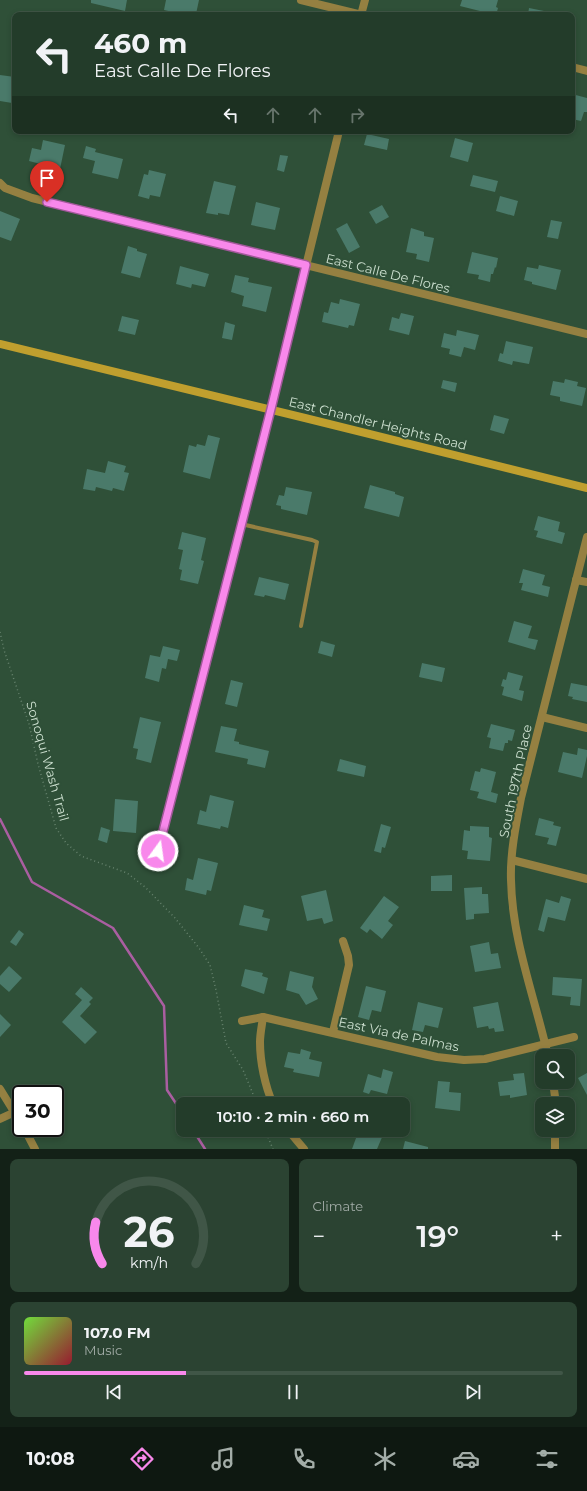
<!DOCTYPE html>
<meta charset="utf-8">
<style>
body{margin:0;font-family:Montserrat,sans-serif;background:#2b4332;color:#f1f3f6;height:100vh;display:flex;flex-direction:column;font-size:15px;white-space:nowrap}
*{box-sizing:border-box;margin:0}
p{font-size:13px;color:#a3ada8}
.icon{flex:none;width:22px;height:22px;fill:none;stroke:currentColor;stroke-width:2;stroke-linecap:round;stroke-linejoin:round}
.map{position:relative;height:1149px;overflow:hidden}
.panel{display:flex;flex-direction:column;gap:10px;padding:10px;background:#132117;flex:1}
.panel>*{flex:none}
.banner{position:absolute;left:12px;top:12px;width:563px;height:122px;border-radius:8px;box-shadow:0 2px 6px #0003,0 0 0 1px #405647;background:#233c2a;color:#f1f3f6;overflow:hidden}
.controls{position:absolute;left:535px;top:1049px;display:grid;gap:8px}
.controls a{display:grid;place-items:center;width:40px;height:40px;border-radius:8px;background:#233c2a;box-shadow:0 2px 6px #0003,0 0 0 1px #405647;font-size:20px}
.speed{position:absolute;left:12px;top:1085px;display:flex;gap:8px;font-size:20px;font-weight:700;text-align:center}
.speed>*{display:grid;place-content:center;width:52px;height:52px;border-radius:50%;background:#233c2a;box-shadow:0 2px 6px #0003,0 0 0 1px #405647;line-height:1}
.speed .limit{border:2px solid #111;border-radius:6px;background:#fff;color:#111}
.pin{position:absolute;display:grid;place-items:center;width:34px;height:34px;color:#fff;margin:-41px -17px;border-radius:50% 50% 50% 0;rotate:-45deg;box-shadow:0 0 4px #0007}
.pin .icon{rotate:45deg}
.me{position:absolute;width:44px;margin:-22px;rotate:14deg;stroke-linejoin:round;filter:drop-shadow(0 0 3px #0008)}
.turn{display:flex;align-items:center;gap:14px;height:84px;padding:0 16px;font-size:18px}
.turn .icon{width:52px;height:52px;stroke-width:2.5}
.turn b{display:block;font-size:28px;line-height:34px}
.lanes{display:flex;align-items:center;height:38px;padding:0 16px;background:#0003;justify-content:center;gap:20px;direction:ltr}
.lanes .off{opacity:.35}
.big{font-size:30px;font-weight:600;line-height:1.1}
.panel .widget{flex:1;display:flex;flex-direction:column;justify-content:center;gap:6px;min-width:0;padding:0 14px;border-radius:8px;background:#2b4332}
.panel .dial{align-items:center;gap:0}
.dial svg{height:104px;overflow:visible;fill:none;stroke:#405647;stroke-width:7;stroke-linecap:round;text-anchor:middle}
.dial text{fill:#f1f3f6;stroke:none}
.song{display:flex;align-items:center;gap:12px}
.cover{width:48px;height:48px;border-radius:6px;background:linear-gradient(135deg,hsl(100 70% 55%),hsl(350 70% 35%))}
.played{height:4px;border-radius:2px;background:linear-gradient(90deg,#f888eb 30%,#405647 30%)}
.keys{display:flex;justify-content:space-around;direction:ltr}
.heat{display:flex;justify-content:space-between;align-items:center;font-size:22px;direction:ltr}
.panel .tiles{flex:1;display:grid;gap:10px;grid-template-columns:1fr 1fr}
.widget:last-child{grid-column:span 2}
.trip{position:absolute;left:176px;top:1097px;width:234px;height:40px;border-radius:8px;background:#233c2a;box-shadow:0 2px 6px #0003,0 0 0 1px #405647;font-weight:600;line-height:40px;text-align:center}
.dock{display:flex;height:64px;justify-content:space-around;align-items:center;background:#0e1811;color:#a3ada8}
.dock .icon{width:28px;height:28px}
.dock .active{color:#f888eb}
.dock b{font-size:18px;color:#f1f3f6}
.map>svg:first-child{display:block}
</style>
<div class="map">
<svg width="587" height="1149" viewBox="0 0 587 1149">
<rect width="100%" height="100%" fill="#2f5038"/>
<g fill="none" stroke-linecap="round" stroke-linejoin="round">
<g stroke="#aa5ea1" stroke-width="2.5">
<path d="M 0,819 L 32,882 L 113,928 L 164,1006 L 167,1090 L 183,1114"/>
<path d="M 193,1130 L 205,1149"/>
</g>
</g>
<g fill="#4a7a6a">
<path d="M 91,0 L 127,0 L 125,11 L 91,3 Z"/>
<path d="M 166,0 L 199,0 L 196,14 L 188,12 L 186,15 L 164,10 Z"/>
<path d="M 462,0 L 498,0 L 496,7 L 498,8 L 496,15 L 460,6 Z"/>
<path d="M 529,8 L 549,12 L 548,15 L 528,15 Z"/>
<path d="M 0,75 L 15,77 L 12,103 L 0,101 Z"/>
<path d="M 572,94 L 587,98 L 587,112 L 584,112 L 581,121 L 572,119 Z"/>
<path d="M 367,134 L 389,139 L 387,150 L 364,145 Z"/>
<path d="M 455,138 L 473,143 L 468,162 L 450,157 Z"/>
<path d="M 43,140 L 65,145 L 60,169 L 29,161 L 32,148 L 41,150 Z"/>
<path d="M 86,146 L 96,149 L 95,152 L 123,159 L 118,179 L 92,173 L 95,161 L 83,158 Z"/>
<path d="M 280,155 L 288,156 L 284,172 L 277,170 Z"/>
<path d="M 149,170 L 166,174 L 160,197 L 150,195 L 149,199 L 138,196 L 144,174 L 148,175 Z"/>
<path d="M 473,175 L 498,181 L 495,192 L 470,186 Z"/>
<path d="M 214,181 L 236,186 L 229,215 L 218,213 L 218,215 L 206,213 Z"/>
<path d="M 500,196 L 518,201 L 514,216 L 496,211 Z"/>
<path d="M 256,202 L 280,208 L 275,230 L 251,225 Z"/>
<path d="M 382,205 L 389,217 L 376,224 L 369,212 Z"/>
<path d="M 0,211 L 20,219 L 11,241 L 0,237 Z"/>
<path d="M 551,220 L 562,222 L 558,239 L 547,237 Z"/>
<path d="M 347,223 L 360,247 L 349,253 L 336,229 Z"/>
<path d="M 411,228 L 424,232 L 424,236 L 434,238 L 429,262 L 416,259 L 417,254 L 406,252 Z"/>
<path d="M 128,246 L 137,249 L 137,251 L 147,254 L 140,278 L 121,273 Z"/>
<path d="M 472,252 L 498,258 L 496,268 L 495,267 L 493,274 L 491,274 L 490,282 L 478,279 L 479,275 L 467,273 Z"/>
<path d="M 539,265 L 561,270 L 556,290 L 532,284 L 532,282 L 524,280 L 527,267 L 538,269 Z"/>
<path d="M 180,266 L 209,274 L 205,287 L 192,284 L 191,288 L 176,284 Z"/>
<path d="M 235,275 L 249,278 L 248,282 L 272,287 L 266,312 L 242,306 L 244,296 L 231,292 Z"/>
<path d="M 340,299 L 360,304 L 354,326 L 349,325 L 348,328 L 322,322 L 324,312 L 328,313 L 331,302 L 339,304 Z"/>
<path d="M 401,313 L 414,316 L 409,335 L 389,330 L 392,317 L 399,319 Z"/>
<path d="M 122,316 L 139,320 L 135,335 L 118,331 Z"/>
<path d="M 225,322 L 235,325 L 232,340 L 222,338 Z"/>
<path d="M 457,330 L 479,335 L 475,350 L 464,347 L 461,357 L 449,354 L 450,349 L 441,347 L 444,333 L 456,336 Z"/>
<path d="M 506,341 L 533,347 L 529,364 L 513,361 L 512,365 L 498,361 L 500,353 L 503,354 Z"/>
<path d="M 565,379 L 578,382 L 577,386 L 586,388 L 582,406 L 560,401 L 560,397 L 550,395 L 553,381 L 564,383 Z"/>
<path d="M 443,380 L 457,383 L 455,392 L 441,388 Z"/>
<path d="M 494,415 L 509,419 L 504,434 L 490,430 Z"/>
<path d="M 208,435 L 220,438 L 210,479 L 183,472 L 189,445 L 196,447 L 197,444 L 205,446 Z"/>
<path d="M 108,461 L 126,466 L 124,472 L 129,473 L 124,491 L 113,488 L 112,491 L 96,487 L 95,491 L 83,489 L 87,469 L 105,473 Z"/>
<path d="M 370,485 L 395,492 L 395,494 L 404,497 L 399,517 L 364,508 Z"/>
<path d="M 286,487 L 312,492 L 307,515 L 281,509 L 281,506 L 276,505 L 279,495 L 284,496 Z"/>
<path d="M 538,516 L 560,522 L 558,531 L 565,533 L 562,544 L 536,537 L 538,531 L 534,530 Z"/>
<path d="M 182,532 L 206,538 L 201,560 L 204,561 L 198,584 L 180,580 L 182,570 L 179,569 L 183,550 L 178,549 Z"/>
<path d="M 523,569 L 545,575 L 542,585 L 550,587 L 548,597 L 521,590 L 523,583 L 519,583 Z"/>
<path d="M 259,577 L 289,584 L 285,600 L 265,595 L 264,597 L 254,595 Z"/>
<path d="M 514,621 L 532,626 L 528,638 L 538,640 L 535,650 L 508,642 Z"/>
<path d="M 321,641 L 335,645 L 332,657 L 318,653 Z"/>
<path d="M 163,646 L 180,650 L 177,661 L 168,659 L 166,669 L 162,668 L 159,682 L 145,678 L 150,655 L 160,657 Z"/>
<path d="M 422,663 L 445,668 L 442,682 L 419,677 Z"/>
<path d="M 508,672 L 523,676 L 519,690 L 524,691 L 522,701 L 502,695 L 504,687 L 501,686 L 503,679 L 506,680 Z"/>
<path d="M 231,680 L 243,683 L 237,707 L 225,704 Z"/>
<path d="M 571,683 L 587,686 L 587,702 L 572,699 L 573,697 L 568,696 Z"/>
<path d="M 140,717 L 161,722 L 151,763 L 136,759 L 138,749 L 133,748 Z"/>
<path d="M 491,724 L 515,730 L 512,741 L 508,740 L 508,743 L 505,743 L 503,751 L 489,748 L 491,738 L 487,737 Z"/>
<path d="M 221,726 L 237,729 L 234,741 L 239,742 L 239,744 L 269,751 L 265,768 L 247,764 L 248,759 L 215,752 Z"/>
<path d="M 578,748 L 587,750 L 587,756 L 582,778 L 558,772 L 563,752 L 577,755 Z"/>
<path d="M 340,759 L 366,766 L 364,777 L 337,771 Z"/>
<path d="M 481,768 L 496,772 L 491,792 L 498,794 L 496,803 L 477,798 L 479,792 L 470,790 L 475,771 L 480,772 Z"/>
<path d="M 210,795 L 234,801 L 228,828 L 221,826 L 220,829 L 197,824 L 200,810 L 206,812 Z"/>
<path d="M 115,799 L 138,801 L 136,833 L 113,831 Z"/>
<path d="M 539,818 L 554,822 L 553,825 L 561,827 L 556,846 L 547,844 L 549,838 L 535,835 Z"/>
<path d="M 381,824 L 391,827 L 385,848 L 382,847 L 381,853 L 374,851 Z"/>
<path d="M 470,826 L 489,827 L 489,837 L 492,838 L 490,861 L 467,859 L 468,851 L 462,850 L 464,830 L 470,831 Z"/>
<path d="M 101,827 L 110,830 L 107,843 L 98,840 Z"/>
<path d="M 198,858 L 218,863 L 211,891 L 207,890 L 206,895 L 185,890 L 187,878 L 193,880 Z"/>
<path d="M 452,875 L 452,891 L 431,891 L 431,876 Z"/>
<path d="M 482,887 L 482,894 L 488,894 L 489,913 L 474,914 L 474,919 L 466,920 L 464,888 Z"/>
<path d="M 326,890 L 333,921 L 324,924 L 322,918 L 307,921 L 301,896 Z"/>
<path d="M 384,896 L 399,907 L 388,921 L 393,925 L 382,939 L 370,929 L 367,933 L 360,928 Z"/>
<path d="M 561,896 L 571,899 L 565,921 L 548,917 L 544,932 L 538,930 L 546,899 L 559,903 Z"/>
<path d="M 244,905 L 264,910 L 262,917 L 270,919 L 267,931 L 239,925 Z"/>
<path d="M 19,930 L 24,934 L 16,946 L 10,942 Z"/>
<path d="M 489,942 L 491,954 L 498,953 L 501,968 L 475,972 L 470,946 Z"/>
<path d="M 9,966 L 22,978 L 9,992 L 0,984 L 0,976 Z"/>
<path d="M 245,969 L 263,973 L 262,976 L 268,978 L 264,994 L 241,986 Z"/>
<path d="M 290,971 L 314,977 L 312,987 L 318,999 L 306,1005 L 299,994 L 286,990 Z"/>
<path d="M 553,977 L 582,979 L 580,1006 L 570,1005 L 571,997 L 552,995 Z"/>
<path d="M 366,986 L 386,991 L 381,1012 L 372,1010 L 369,1020 L 358,1017 Z"/>
<path d="M 81,987 L 93,998 L 89,1002 L 91,1004 L 80,1016 L 97,1032 L 85,1044 L 62,1022 L 82,1000 L 75,994 Z"/>
<path d="M 418,1002 L 443,1008 L 438,1028 L 425,1025 L 423,1032 L 412,1030 Z"/>
<path d="M 498,1002 L 504,1031 L 495,1032 L 494,1028 L 489,1029 L 488,1026 L 477,1028 L 473,1007 Z"/>
<path d="M 0,1014 L 11,1025 L 0,1037 Z"/>
<path d="M 301,1049 L 311,1052 L 309,1059 L 322,1062 L 319,1077 L 293,1072 L 294,1069 L 284,1067 L 288,1052 L 300,1054 Z"/>
<path d="M 383,1069 L 393,1072 L 387,1094 L 371,1090 L 369,1094 L 363,1092 L 368,1074 L 381,1078 Z"/>
<path d="M 524,1073 L 527,1095 L 510,1098 L 510,1095 L 500,1096 L 498,1082 L 514,1080 L 513,1074 Z"/>
<path d="M 587,1073 L 587,1095 L 578,1078 Z"/>
<path d="M 438,1081 L 450,1082 L 449,1092 L 461,1093 L 460,1111 L 435,1108 Z"/>
<path d="M 359,1130 L 369,1130 L 383,1135 L 377,1149 L 352,1149 Z"/>
<path d="M 405,1141 L 428,1147 L 428,1149 L 403,1149 Z"/>
</g>
<g fill="none" stroke-linecap="round" stroke-linejoin="round">
<g stroke="#67836e" stroke-width="1.5" stroke-dasharray="1 3" stroke-linecap="butt">
<path d="M 0,632 L 4,650 L 29,724 L 38,764 L 56,828 L 66,843 L 81,856 L 127,873 L 145,887 L 175,918 L 199,948 L 210,965 L 216,990 L 226,1043 L 243,1070 L 253,1094 L 255,1104"/>
<path d="M 265,1130 L 273,1149"/>
</g>
<path stroke="#958041" stroke-width="4" d="M 241,524 L 312,540 L 317,542 L 301,626"/>
<g stroke="#958041" stroke-width="8">
<path d="M 301,0 L 362,15"/>
<path d="M 361,15 L 365,0"/>
<path d="M 572,67 L 587,71"/>
<path d="M 0,183 L 5,188 L 32,198 L 587,334"/>
<path d="M 576,580 L 587,582"/>
<path d="M 542,717 L 587,728"/>
<path d="M 158,851 L 271,409 L 339,131"/>
<path d="M 512,860 L 587,879"/>
<path d="M 263,1017 C 262,1025 260,1034 260,1042 C 260,1062 265,1086 273,1104"/>
<path d="M 242,1021 L 263,1017 L 437,1057 L 464,1060 L 485,1059 L 574,1037"/>
<path d="M 333,1032 L 349,965 L 348,956 L 343,941"/>
<path d="M 548,1056 C 535,998 512,940 511,880 C 510,854 516,824 521,798 L 587,537"/>
<path d="M 553,1082 L 556,1104"/>
<path d="M 0,1089 L 21,1123"/>
<path d="M 0,1119 L 15,1112"/>
<path d="M 24,1128 L 35,1149"/>
<path d="M 288,1130 L 304,1149"/>
<path d="M 555,1149 L 555,1130"/>
</g>
<path stroke="#c09f2e" stroke-width="8" d="M 0,344 L 305,418 L 587,488"/>
</g>
<g fill="none" stroke-linecap="round" stroke-linejoin="round">
<defs>
<path id="route" d="M 47,202 L 306,265 L 271,409 L 158,851"/>
</defs>
<use href="#route" stroke="#a15899" stroke-width="10"/>
<use href="#route" stroke="#f888eb" stroke-width="7"/>
</g>
<g text-anchor="middle" dominant-baseline="central" stroke-width="4" stroke-linejoin="round" paint-order="stroke">
<g font-size="13" fill="#ccdfcf" stroke="#2f5038">
<text transform="translate(388 273) rotate(14)">East Calle De Flores</text>
<text transform="translate(378 423) rotate(14)">East Chandler Heights Road</text>
<text transform="translate(48 761) rotate(74)">Sonoqui Wash Trail</text>
<text transform="translate(515 781) rotate(-78)">South 197th Place</text>
<text transform="translate(399 1034) rotate(12)">East Via de Palmas</text>
</g>
</g>
</svg>
<div class="controls">
<a><svg class="icon" aria-label="search" viewBox="0 0 24 24"><circle cx="10" cy="10" r="6"/><path d="M15 15l6 6"/></svg></a>
<a><svg class="icon" aria-label="layers" viewBox="0 0 24 24"><path d="M12 4l9 5-9 5-9-5zM3 14l9 5 9-5"/></svg></a>
</div>
<div class="speed"><div class="limit">30</div></div>
<div class="pin" style="left:47px;top:202px;background:#d93025"><svg class="icon" aria-label="arrive" viewBox="0 0 24 24"><path d="M6 21V4h12l-3 4 3 4H6"/></svg></div>
<svg class="me" style="left:158px;top:851px" viewBox="-20 -20 40 40"><circle r="17" fill="#f888eb" stroke="#fff" stroke-width="3"/><path d="M0-11L8 9 0 5-8 9z" fill="#fff"/></svg>
<div class="trip">10:10 · 2 min · 660 m</div>
<div class="banner">
<div class="turn"><svg class="icon" aria-label="left" viewBox="0 0 24 24"><path d="M17 20v-9H6M10 6l-5 5 5 5"/></svg><div><b>460 m</b>East Calle De Flores</div></div>
<div class="lanes"><svg class="icon" aria-label="left" viewBox="0 0 24 24"><path d="M17 20v-9H6M10 6l-5 5 5 5"/></svg><svg class="icon off" aria-label="ahead" viewBox="0 0 24 24"><path d="M12 20V5M6 11l6-6 6 6"/></svg><svg class="icon off" aria-label="ahead" viewBox="0 0 24 24"><path d="M12 20V5M6 11l6-6 6 6"/></svg><svg class="icon off" aria-label="right" viewBox="0 0 24 24"><path d="M7 20v-9h11M14 6l5 5-5 5"/></svg></div>
</div>
</div>
<section class="panel">
<div class="tiles">
<div class="widget dial"><svg viewBox="0 0 100 80">
<path d="M14 69A42 42 0 1 1 86 69"/>
<path d="M14 69A42 42 0 0 1 9 37" stroke="#f888eb"/>
<text x="50" y="56" font-size="32" font-weight="700">26</text>
<text x="50" y="72" font-size="11">km/h</text>
</svg></div>
<div class="widget"><p>Climate</p>
<div class="heat"><a>−</a><b class="big">19°</b><a>+</a></div>
</div>
<div class="widget">
<div class="song"><i class="cover"></i><div><b>107.0 FM</b><p>Music</p></div></div>
<div class="played"></div>
<div class="keys"><svg class="icon" aria-label="previous" viewBox="0 0 24 24"><path d="M18 5L8 12l10 7zM5 5v14"/></svg><svg class="icon" aria-label="pause" viewBox="0 0 24 24"><path d="M8 5v14M16 5v14"/></svg><svg class="icon" aria-label="next" viewBox="0 0 24 24"><path d="M6 5l10 7-10 7zM19 5v14"/></svg></div>
</div>
</div>
</section>
<nav class="dock">
<b>10:08</b>
<svg class="icon active" aria-label="directions" viewBox="0 0 24 24"><path d="M12 3l9 9-9 9-9-9zM9 14v-3h6M13 9l2 2-2 2"/></svg>
<svg class="icon" aria-label="music" viewBox="0 0 24 24"><path d="M9 18V5l10-2v13"/><circle cx="6" cy="18" r="3"/><circle cx="16" cy="16" r="3"/></svg>
<svg class="icon" aria-label="phone" viewBox="0 0 24 24"><path d="M5 4h4l2 5-3 2q2 4 5 5l2-3 5 2v4C11 20 4 13 5 4z"/></svg>
<svg class="icon" aria-label="climate" viewBox="0 0 24 24"><path d="M12 3v18M4 7l16 10M4 17L20 7"/></svg>
<svg class="icon" aria-label="car" viewBox="0 0 24 24"><path d="M5 17H2v-5l4-1 3-4h7l3 4 3 1v5h-3M9 17h6M6 11h13"/><circle cx="7" cy="17" r="2"/><circle cx="17" cy="17" r="2"/></svg>
<svg class="icon" aria-label="filters" viewBox="0 0 24 24"><path d="M4 7h16M4 17h16"/><circle cx="9" cy="7" r="2"/><circle cx="15" cy="17" r="2"/></svg>
</nav>
